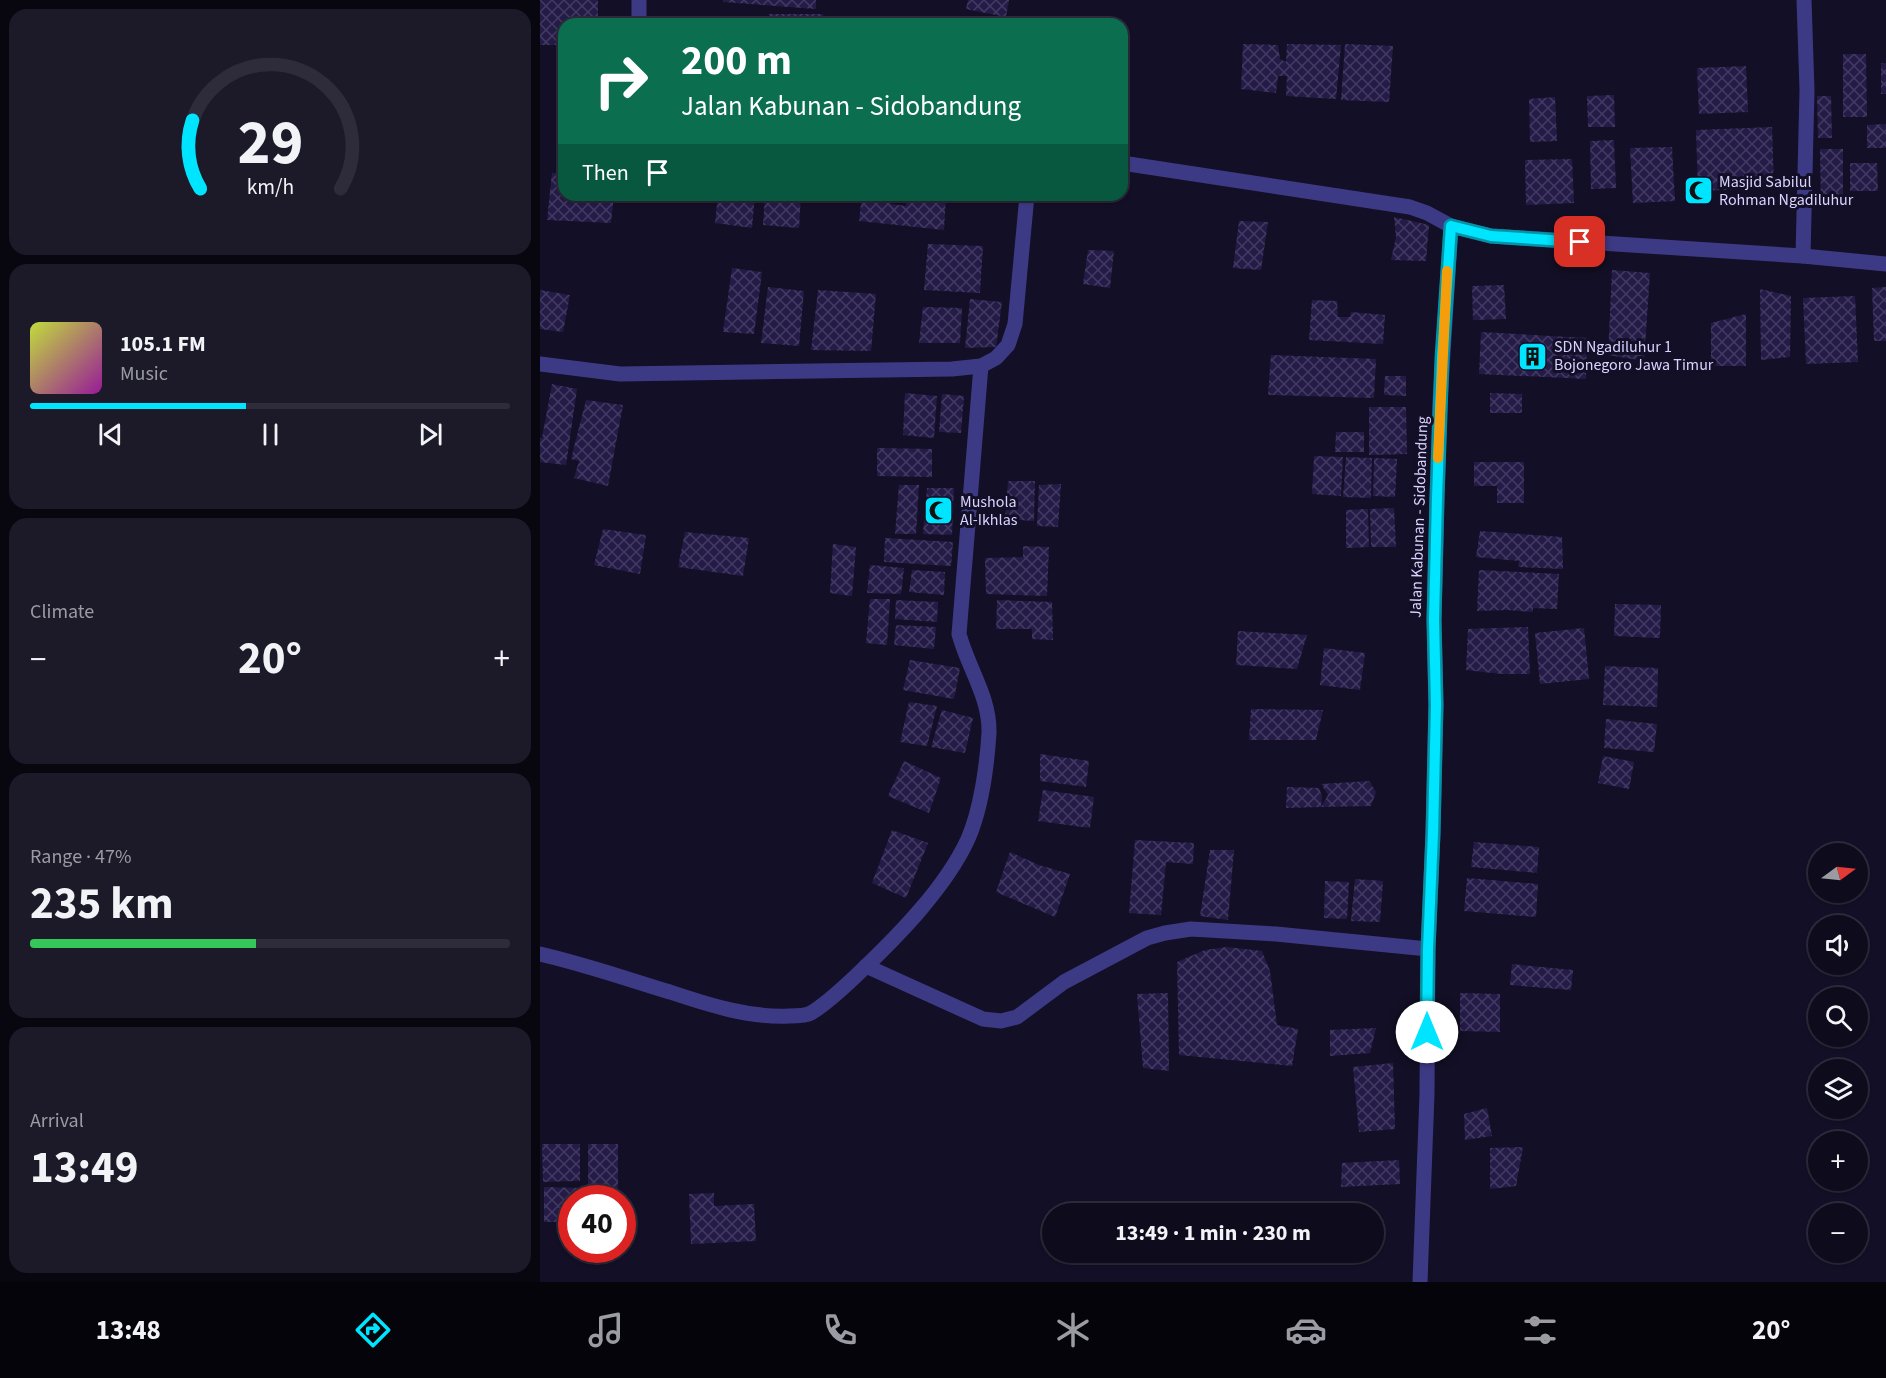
<!DOCTYPE html>
<meta charset="utf-8">
<style>
body{margin:0;font-family:"Source Sans 3",sans-serif;background:#1c1929;color:#f1f3f6;height:100vh;display:flex;flex-direction:column;font-size:22px;white-space:nowrap}
*{box-sizing:border-box;margin:0}
p{font-size:20px;color:#9b9ba3}
.icon{flex:none;width:33px;height:33px;fill:none;stroke:currentColor;stroke-width:2;stroke-linecap:round;stroke-linejoin:round}
.map{position:relative;flex:1;overflow:hidden}
.side{display:flex;flex-direction:column;gap:9px;padding:9px;background:#08060f;width:540px}
.side>*{flex:none}
.guide{position:absolute;left:18px;top:18px;width:570px;height:183px;border-radius:18px;box-shadow:0 2px 4px #0004,0 0 0 2px #2e2b3b;background:#0b6e4f;color:#fff;overflow:hidden}
.needle{width:39px;rotate:75deg}
.controls{position:absolute;left:1268px;top:843px;display:grid;gap:12px}
.controls a{display:grid;place-items:center;width:60px;height:60px;border-radius:50%;background:#0e0b1c;box-shadow:0 2px 4px #0004,0 0 0 2px #2e2b3b;font-size:30px}
.speed{position:absolute;left:18px;top:1185px;display:flex;gap:12px;font-size:30px;font-weight:700;text-align:center}
.speed>*{display:grid;place-content:center;width:78px;height:78px;border-radius:50%;background:#0e0b1c;box-shadow:0 2px 4px #0004,0 0 0 2px #2e2b3b;line-height:1}
.speed .limit{border:9px solid #d22;background:#fff;color:#111}
.pin{position:absolute;display:grid;place-items:center;width:51px;height:51px;color:#fff;margin:-26px;border-radius:12px;box-shadow:0 3px 9px #0006}
.me{position:absolute;width:66px;margin:-33px;rotate:0deg;stroke-linejoin:round;filter:drop-shadow(0 0 4px #0008)}
.turn{display:flex;align-items:center;gap:21px;height:126px;padding:0 24px;font-size:27px}
.turn .icon{width:78px;height:78px;stroke-width:2.5}
.turn b{display:block;font-size:42px;line-height:51px}
.then{display:flex;align-items:center;height:57px;padding:0 24px;background:#0003;gap:12px;font-size:22px}
.big{font-size:45px;font-weight:700;line-height:1.1}
.side .card{flex:1;display:flex;flex-direction:column;justify-content:center;gap:9px;min-width:0;padding:0 21px;border-radius:18px;background:#1c1929}
.side .dial{align-items:center;gap:0}
.dial svg{height:156px;overflow:visible;fill:none;stroke:#2e2b3b;stroke-width:7;stroke-linecap:round;text-anchor:middle}
.dial text{fill:#f1f3f6;stroke:none}
.song{display:flex;align-items:center;gap:18px}
.cover{width:72px;height:72px;border-radius:9px;background:linear-gradient(135deg,hsl(70 70% 55%),hsl(300 70% 35%))}
.played{height:6px;border-radius:3px;background:linear-gradient(90deg,#00e5ff 45%,#2e2b3b 45%)}
.keys{display:flex;justify-content:space-around;direction:ltr}
.heat{display:flex;justify-content:space-between;align-items:center;font-size:33px;direction:ltr}
.charge{height:9px;border-radius:4px;background:linear-gradient(90deg,#34c759 47%,#2e2b3b 0)}
.trip{position:absolute;left:502px;top:1203px;width:342px;height:60px;border-radius:30px;background:#0e0b1c;box-shadow:0 2px 4px #0004,0 0 0 2px #2e2b3b;font-weight:700;line-height:60px;text-align:center}
.menu{display:flex;height:96px;justify-content:space-around;align-items:center;background:#06040b;color:#9b9ba3}
.menu .icon{width:42px;height:42px}
.menu .selected{color:#00e5ff}
.menu b{font-size:27px;color:#f1f3f6}
main{display:flex;flex:1;min-height:0}
.map>svg:first-child{display:block}
</style>
<main>
<section class="side">
<div class="card dial"><svg viewBox="0 0 100 80">
<path d="M14 69A42 42 0 1 1 86 69"/>
<path d="M14 69A42 42 0 0 1 10 34" stroke="#00e5ff"/>
<text x="50" y="56" font-size="32" font-weight="700">29</text>
<text x="50" y="72" font-size="11">km/h</text>
</svg></div>
<div class="card">
<div class="song"><i class="cover"></i><div><b>105.1 FM</b><p>Music</p></div></div>
<div class="played"></div>
<div class="keys"><svg class="icon" aria-label="previous" viewBox="0 0 24 24"><path d="M18 5L8 12l10 7zM5 5v14"/></svg><svg class="icon" aria-label="pause" viewBox="0 0 24 24"><path d="M8 5v14M16 5v14"/></svg><svg class="icon" aria-label="next" viewBox="0 0 24 24"><path d="M6 5l10 7-10 7zM19 5v14"/></svg></div>
</div>
<div class="card"><p>Climate</p>
<div class="heat"><a>−</a><b class="big">20°</b><a>+</a></div>
</div>
<div class="card"><p>Range · 47%</p><b class="big">235 km</b><div class="charge"></div></div>
<div class="card"><p>Arrival</p><b class="big">13:49</b></div>
</section>
<div class="map">
<svg width="1346" height="1282" viewBox="0 0 1346 1282">
<defs>
<pattern id="building-cross-hatch" width="8" height="8" patternUnits="userSpaceOnUse" patternTransform="scale(1.5)"><rect width="8" height="8" fill="#241b47"/><path d="M0 0l8 8M0 8l8-8" fill="none" stroke="#433b63"/></pattern>
</defs>
<rect width="100%" height="100%" fill="#130f26"/>
<g fill="url(#building-cross-hatch)">
<path d="M 0,0 L 58,0 L 58,24 L 24,24 L 24,45 L 0,45 Z"/>
<path d="M 183,0 L 276,0 L 276,9 L 183,2 Z"/>
<path d="M 428,0 L 469,0 L 466,17 L 426,9 Z"/>
<path d="M 229,14 L 283,14 L 282,24 L 229,24 Z"/>
<path d="M 321,16 L 361,19 L 360,24 L 321,24 Z"/>
<path d="M 372,19 L 406,20 L 405,24 L 371,24 Z"/>
<path d="M 703,44 L 738,45 L 740,59 L 746,62 L 747,44 L 801,45 L 796,99 L 746,96 L 747,76 L 738,76 L 736,93 L 701,89 Z"/>
<path d="M 805,44 L 853,46 L 849,102 L 801,100 Z"/>
<path d="M 1303,54 L 1326,54 L 1327,117 L 1303,117 Z"/>
<rect x="1341" y="63" width="5" height="31"/>
<path d="M 1206,66 L 1208,112 L 1159,114 L 1157,68 Z"/>
<path d="M 1074,95 L 1075,127 L 1048,127 L 1047,96 Z"/>
<path d="M 1277,96 L 1291,96 L 1292,138 L 1278,138 Z"/>
<path d="M 1015,97 L 1017,141 L 990,142 L 989,99 Z"/>
<path d="M 1346,124 L 1346,148 L 1327,148 L 1327,125 Z"/>
<path d="M 1232,127 L 1234,188 L 1158,191 L 1156,130 Z"/>
<path d="M 1074,140 L 1076,188 L 1051,189 L 1050,141 Z"/>
<path d="M 1132,147 L 1135,201 L 1093,203 L 1090,148 Z"/>
<path d="M 1280,149 L 1303,149 L 1303,206 L 1281,206 Z"/>
<path d="M 1032,159 L 1034,203 L 986,205 L 985,160 Z"/>
<path d="M 1310,163 L 1337,163 L 1338,191 L 1310,191 Z"/>
<path d="M 12,173 L 24,173 L 24,195 L 74,195 L 71,223 L 7,220 Z"/>
<path d="M 178,195 L 215,195 L 212,228 L 175,223 Z"/>
<path d="M 225,195 L 261,195 L 259,228 L 223,225 Z"/>
<path d="M 322,195 L 352,195 L 351,204 L 366,206 L 367,195 L 406,195 L 404,230 L 319,221 Z"/>
<path d="M 854,217 L 889,225 L 886,261 L 851,260 L 856,237 Z"/>
<path d="M 699,221 L 728,222 L 721,270 L 693,268 Z"/>
<path d="M 388,244 L 443,246 L 440,293 L 384,290 Z"/>
<path d="M 548,250 L 574,251 L 570,288 L 543,284 Z"/>
<path d="M 192,268 L 222,272 L 214,334 L 183,332 Z"/>
<path d="M 1072,270 L 1110,273 L 1104,361 L 1068,355 Z"/>
<path d="M 964,285 L 966,319 L 933,320 L 932,286 Z"/>
<path d="M 228,287 L 264,291 L 259,346 L 221,343 Z"/>
<path d="M 1346,287 L 1346,341 L 1334,341 L 1332,288 Z"/>
<path d="M 1220,289 L 1251,296 L 1250,357 L 1221,360 Z"/>
<path d="M 0,290 L 30,295 L 23,332 L 0,329 Z"/>
<path d="M 278,290 L 336,294 L 331,351 L 271,350 Z"/>
<path d="M 1315,296 L 1318,362 L 1266,364 L 1263,298 Z"/>
<path d="M 430,299 L 462,302 L 456,347 L 425,348 Z"/>
<path d="M 772,300 L 797,301 L 798,317 L 810,317 L 811,312 L 845,315 L 843,344 L 769,340 Z"/>
<path d="M 383,307 L 422,308 L 420,343 L 379,343 Z"/>
<path d="M 1206,314 L 1206,366 L 1171,366 L 1171,323 Z"/>
<path d="M 941,332 L 1047,338 L 1046,379 L 939,374 Z"/>
<path d="M 731,355 L 836,359 L 834,398 L 728,395 Z"/>
<path d="M 845,376 L 866,376 L 866,396 L 844,395 Z"/>
<path d="M 12,384 L 37,389 L 26,465 L 0,462 L 0,438 L 2,438 Z"/>
<path d="M 365,393 L 397,396 L 394,438 L 363,435 Z"/>
<path d="M 950,393 L 982,394 L 982,413 L 950,413 Z"/>
<path d="M 402,394 L 424,396 L 421,433 L 399,432 Z"/>
<path d="M 46,400 L 83,405 L 68,486 L 34,478 L 39,461 L 31,459 Z"/>
<path d="M 829,407 L 866,407 L 867,454 L 829,455 Z"/>
<path d="M 796,432 L 824,432 L 824,452 L 795,452 Z"/>
<path d="M 337,448 L 392,449 L 392,477 L 337,476 Z"/>
<path d="M 774,456 L 803,457 L 801,496 L 772,494 Z"/>
<path d="M 806,457 L 832,458 L 831,498 L 803,497 Z"/>
<path d="M 834,458 L 857,459 L 855,497 L 833,496 Z"/>
<path d="M 934,462 L 984,462 L 984,503 L 957,503 L 957,486 L 934,486 Z"/>
<path d="M 468,481 L 495,481 L 494,521 L 465,519 Z"/>
<path d="M 521,484 L 518,527 L 497,526 L 499,485 Z"/>
<path d="M 359,485 L 379,485 L 376,534 L 355,534 Z"/>
<path d="M 387,488 L 414,488 L 412,535 L 383,534 Z"/>
<path d="M 854,508 L 856,547 L 831,547 L 830,509 Z"/>
<path d="M 828,509 L 829,547 L 806,548 L 806,510 Z"/>
<path d="M 63,529 L 106,535 L 100,574 L 54,565 Z"/>
<path d="M 940,531 L 1022,537 L 1023,569 L 978,567 L 979,561 L 936,557 Z"/>
<path d="M 145,532 L 209,538 L 203,576 L 138,567 Z"/>
<path d="M 345,538 L 413,542 L 411,566 L 344,562 Z"/>
<path d="M 293,544 L 316,547 L 312,596 L 290,593 Z"/>
<path d="M 483,546 L 509,547 L 507,596 L 446,594 L 445,558 L 483,557 Z"/>
<path d="M 330,565 L 364,568 L 361,594 L 327,593 Z"/>
<path d="M 372,570 L 405,572 L 404,595 L 369,592 Z"/>
<path d="M 939,570 L 1019,574 L 1017,609 L 993,608 L 993,612 L 967,610 L 937,611 Z"/>
<path d="M 330,599 L 350,599 L 347,645 L 326,643 Z"/>
<path d="M 356,600 L 398,602 L 397,622 L 355,619 Z"/>
<path d="M 457,600 L 512,602 L 513,640 L 492,639 L 492,629 L 456,629 Z"/>
<path d="M 1075,604 L 1121,605 L 1120,638 L 1074,636 Z"/>
<path d="M 356,625 L 396,627 L 394,649 L 354,645 Z"/>
<path d="M 988,627 L 990,674 L 961,674 L 926,670 L 928,629 Z"/>
<path d="M 1044,628 L 1049,679 L 1000,684 L 995,633 Z"/>
<path d="M 698,631 L 767,635 L 757,669 L 696,665 Z"/>
<path d="M 784,648 L 825,653 L 820,690 L 780,685 Z"/>
<path d="M 370,660 L 420,668 L 414,699 L 363,690 Z"/>
<path d="M 1065,666 L 1118,668 L 1117,707 L 1063,705 Z"/>
<path d="M 369,702 L 397,706 L 387,746 L 360,742 Z"/>
<path d="M 711,709 L 783,710 L 776,740 L 709,740 Z"/>
<path d="M 402,710 L 433,718 L 425,753 L 391,747 Z"/>
<path d="M 1066,719 L 1117,724 L 1114,752 L 1064,748 Z"/>
<path d="M 500,754 L 549,761 L 546,787 L 500,781 Z"/>
<path d="M 1063,756 L 1094,762 L 1089,789 L 1058,783 Z"/>
<path d="M 364,761 L 401,778 L 389,813 L 348,796 Z"/>
<path d="M 829,781 L 836,792 L 831,806 L 781,807 L 788,795 L 781,784 Z"/>
<path d="M 747,787 L 779,788 L 782,796 L 781,807 L 746,808 Z"/>
<path d="M 503,790 L 554,797 L 550,828 L 498,821 Z"/>
<path d="M 352,830 L 388,843 L 366,898 L 332,883 Z"/>
<path d="M 595,840 L 654,843 L 653,864 L 626,862 L 621,915 L 589,913 Z"/>
<path d="M 934,842 L 999,847 L 997,873 L 931,867 Z"/>
<path d="M 670,850 L 694,850 L 688,920 L 660,916 Z"/>
<path d="M 470,852 L 499,865 L 530,874 L 515,917 L 456,892 Z"/>
<path d="M 927,878 L 998,884 L 996,917 L 924,911 Z"/>
<path d="M 815,879 L 843,881 L 840,922 L 811,921 Z"/>
<path d="M 785,881 L 809,882 L 807,919 L 784,918 Z"/>
<path d="M 687,947 L 722,951 L 730,971 L 737,1025 L 758,1029 L 752,1066 L 639,1055 L 637,962 L 665,950 Z"/>
<path d="M 972,964 L 1033,970 L 1031,990 L 970,985 Z"/>
<path d="M 628,993 L 629,1071 L 603,1068 L 597,994 Z"/>
<path d="M 920,993 L 960,994 L 960,1032 L 920,1031 Z"/>
<path d="M 836,1028 L 830,1053 L 790,1056 L 790,1030 Z"/>
<path d="M 853,1063 L 855,1129 L 819,1132 L 813,1067 Z"/>
<path d="M 947,1108 L 952,1136 L 925,1140 L 924,1114 Z"/>
<path d="M 2,1144 L 40,1144 L 40,1181 L 3,1182 Z"/>
<rect x="48" y="1144" width="30" height="48"/>
<path d="M 983,1147 L 976,1186 L 950,1189 L 950,1148 Z"/>
<path d="M 859,1160 L 860,1184 L 801,1187 L 802,1163 Z"/>
<path d="M 4,1187 L 41,1188 L 48,1192 L 48,1198 L 32,1198 L 32,1222 L 4,1222 Z"/>
<path d="M 174,1193 L 174,1206 L 214,1204 L 216,1241 L 151,1244 L 149,1194 Z"/>
</g>
<g fill="none" stroke-linecap="round" stroke-linejoin="round">
<g stroke="#3d3a85" stroke-width="15">
<path d="M 99,24 L 99,0"/>
<path d="M 582,163 L 870,207 L 887,213 L 911,226"/>
<path d="M 1263,256 L 1267,90 L 1264,0"/>
<path d="M 0,364 L 80,374 L 412,369 L 441,366 L 456,358 L 468,345 L 475,324 L 487,195"/>
<path d="M 0,954 C 44,964 87,979 130,992 C 169,1005 209,1018 249,1016 C 256,1016 266,1016 271,1013 C 289,1002 305,986 320,972 C 358,936 406,887 428,839 C 441,809 447,765 449,733 C 450,697 428,668 419,634 L 441,366"/>
<path d="M 326,966 L 443,1019 L 461,1021 L 477,1017 L 524,982 L 607,938 L 625,933 L 651,929 L 736,934 L 888,949"/>
</g>
<path stroke="#3d3a85" stroke-width="15" d="M 880,1282 L 887,1094 L 888,949 L 893,833 L 896,705 L 894,620 L 897,498 L 900,402 L 911,226 L 951,236 L 1263,256 L 1346,264"/>
</g>
<g fill="none" stroke-linecap="round" stroke-linejoin="round">
<defs>
<path id="route" d="M 887,1032 L 888,949 L 893,833 L 896,705 L 894,620 L 897,498 L 902,358 L 911,226 L 951,236 L 1040,242"/>
</defs>
<use href="#route" stroke="#0095a6" stroke-width="15"/>
<use href="#route" stroke="#00e5ff" stroke-width="10"/>
<path stroke="#f59e0b" stroke-width="10" d="M 898,458 L 907,271"/>
</g>
<defs>
<symbol id="mosque-square" viewBox="-11 -11 22 22"><rect x="-9" y="-9" width="18" height="18" rx="4" fill="#00e5ff" stroke="#130f26"/><path d="M3.5-4.9A6 6 0 1 0 3.5 4.9A5 5 0 1 1 3.5-4.9Z" fill="#111"/></symbol>
<symbol id="building-square" viewBox="-11 -11 22 22"><rect x="-9" y="-9" width="18" height="18" rx="4" fill="#00e5ff" stroke="#130f26"/><path d="M-4-6H4V6H1V3H-1V6H-4ZM-2.5-4.3h1.7v1.8h-1.7ZM.8-4.3h1.7v1.8H.8ZM-2.5-1h1.7V.8h-1.7ZM.8-1h1.7V.8H.8Z" fill="#111"/></symbol>
</defs>
<g fill-rule="evenodd">
<use href="#mosque-square" x="1142" y="174" width="33" height="33"/>
<use href="#building-square" x="976" y="340" width="33" height="33"/>
<use href="#mosque-square" x="382" y="494" width="33" height="33"/>
</g>
<g text-anchor="middle" dominant-baseline="central" stroke-width="6" stroke-linejoin="round" paint-order="stroke">
<g font-size="16" fill="#d9d4ff" stroke="#130f26" text-anchor="start">
<text x="1179" y="182">Masjid Sabilul<tspan x="1179" dy="18">Rohman Ngadiluhur</tspan></text>
<text x="1014" y="347">SDN Ngadiluhur 1<tspan x="1014" dy="18">Bojonegoro Jawa Timur</tspan></text>
<text x="420" y="502">Mushola<tspan x="420" dy="18">Al-Ikhlas</tspan></text>
</g>
<g font-size="16" fill="#d9d4ff" stroke="#130f26">
<text transform="translate(879 517) rotate(-88)">Jalan Kabunan - Sidobandung</text>
</g>
</g>
</svg>
<div class="controls">
<a><svg class="needle" viewBox="-14 -14 28 28"><path d="M0-13l5 13h-10z" fill="#e53935"/><path d="M0 13l5-13h-10z" fill="#9b9ba3"/></svg></a>
<a><svg class="icon" aria-label="sound" viewBox="0 0 24 24"><path d="M4 9h4l5-4v14l-5-4H4zM17 9q2 3 0 6"/></svg></a>
<a><svg class="icon" aria-label="search" viewBox="0 0 24 24"><circle cx="10" cy="10" r="6"/><path d="M15 15l6 6"/></svg></a>
<a><svg class="icon" aria-label="layers" viewBox="0 0 24 24"><path d="M12 4l9 5-9 5-9-5zM3 14l9 5 9-5"/></svg></a>
<a>+</a>
<a>−</a>
</div>
<div class="speed"><div class="limit">40</div></div>
<div class="pin" style="left:1040px;top:242px;background:#d93025"><svg class="icon" aria-label="arrive" viewBox="0 0 24 24"><path d="M6 21V4h12l-3 4 3 4H6"/></svg></div>
<svg class="me" style="left:887px;top:1032px" viewBox="-20 -20 40 40"><circle r="19" fill="#fff"/><path d="M0-13L10 11 0 6-10 11z" fill="#00e5ff"/></svg>
<div class="trip">13:49 · 1 min · 230 m</div>
<div class="guide">
<div class="turn"><svg class="icon" aria-label="right" viewBox="0 0 24 24"><path d="M7 20v-9h11M14 6l5 5-5 5"/></svg><div><b>200 m</b>Jalan Kabunan - Sidobandung</div></div>
<div class="then">Then<svg class="icon" aria-label="arrive" viewBox="0 0 24 24"><path d="M6 21V4h12l-3 4 3 4H6"/></svg></div>
</div>
</div>
</main>
<nav class="menu">
<b>13:48</b>
<svg class="icon selected" aria-label="directions" viewBox="0 0 24 24"><path d="M12 3l9 9-9 9-9-9zM9 14v-3h6M13 9l2 2-2 2"/></svg>
<svg class="icon" aria-label="music" viewBox="0 0 24 24"><path d="M9 18V5l10-2v13"/><circle cx="6" cy="18" r="3"/><circle cx="16" cy="16" r="3"/></svg>
<svg class="icon" aria-label="phone" viewBox="0 0 24 24"><path d="M5 4h4l2 5-3 2q2 4 5 5l2-3 5 2v4C11 20 4 13 5 4z"/></svg>
<svg class="icon" aria-label="climate" viewBox="0 0 24 24"><path d="M12 3v18M4 7l16 10M4 17L20 7"/></svg>
<svg class="icon" aria-label="car" viewBox="0 0 24 24"><path d="M5 17H2v-5l4-1 3-4h7l3 4 3 1v5h-3M9 17h6M6 11h13"/><circle cx="7" cy="17" r="2"/><circle cx="17" cy="17" r="2"/></svg>
<svg class="icon" aria-label="filters" viewBox="0 0 24 24"><path d="M4 7h16M4 17h16"/><circle cx="9" cy="7" r="2"/><circle cx="15" cy="17" r="2"/></svg>
<b>20°</b>
</nav>
